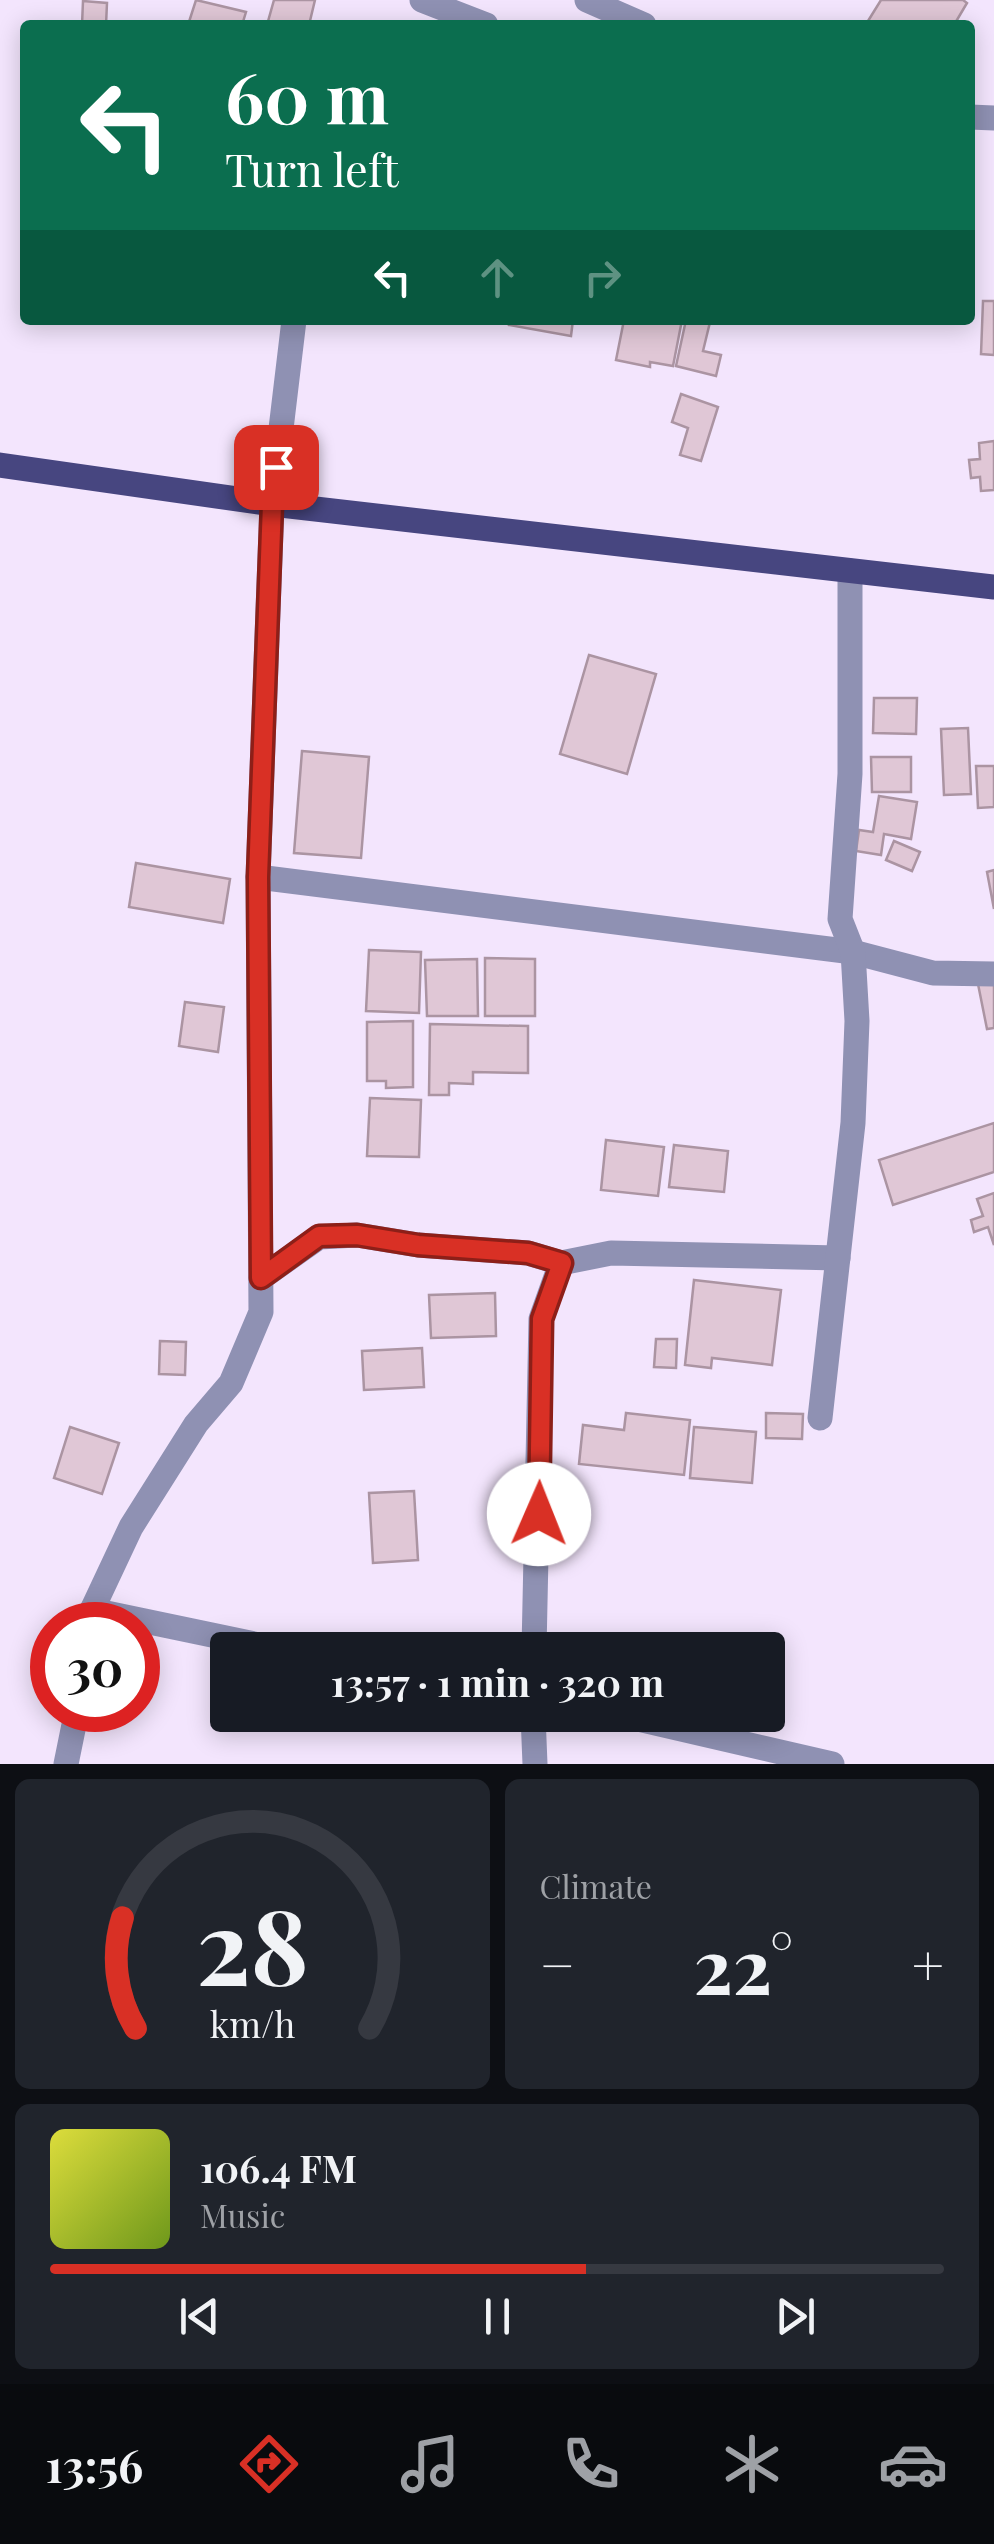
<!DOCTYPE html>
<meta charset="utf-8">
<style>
body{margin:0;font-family:"Playfair Display",serif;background:#20242c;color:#f1f3f6;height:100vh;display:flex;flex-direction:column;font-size:38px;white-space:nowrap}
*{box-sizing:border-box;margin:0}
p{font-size:32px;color:#9ea1a6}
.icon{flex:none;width:55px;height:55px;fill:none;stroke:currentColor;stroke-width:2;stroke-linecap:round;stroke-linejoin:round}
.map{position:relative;height:1764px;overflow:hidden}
.panel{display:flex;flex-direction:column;gap:15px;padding:15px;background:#0d0f14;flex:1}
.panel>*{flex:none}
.guide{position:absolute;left:20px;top:20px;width:955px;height:305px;border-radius:10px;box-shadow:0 5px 25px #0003;background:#0b6e4f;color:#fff;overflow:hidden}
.speed{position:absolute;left:30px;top:1602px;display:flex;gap:20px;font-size:50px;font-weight:700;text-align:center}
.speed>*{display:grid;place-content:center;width:130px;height:130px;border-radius:50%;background:#171b24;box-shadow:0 5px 25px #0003;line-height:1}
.speed .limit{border:15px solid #d22;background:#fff;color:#111}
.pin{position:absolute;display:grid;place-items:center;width:85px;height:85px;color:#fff;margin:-42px;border-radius:20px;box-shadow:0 5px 15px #0006}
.me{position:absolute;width:110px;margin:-55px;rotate:1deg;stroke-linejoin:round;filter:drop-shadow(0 0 8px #0008)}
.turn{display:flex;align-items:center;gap:35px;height:210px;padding:0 40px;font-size:45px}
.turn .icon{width:130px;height:130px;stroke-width:2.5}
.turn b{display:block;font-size:70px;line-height:85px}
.lanes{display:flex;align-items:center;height:95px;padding:0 40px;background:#0003;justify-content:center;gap:50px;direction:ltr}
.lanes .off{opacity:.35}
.big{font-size:75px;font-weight:700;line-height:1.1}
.panel .widget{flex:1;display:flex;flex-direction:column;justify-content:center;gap:15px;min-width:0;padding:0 35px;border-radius:15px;background:#20242c}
.panel .dial{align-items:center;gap:0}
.dial svg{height:260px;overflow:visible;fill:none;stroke:#363941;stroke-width:7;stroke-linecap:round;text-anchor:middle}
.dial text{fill:#f1f3f6;stroke:none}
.song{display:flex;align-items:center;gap:30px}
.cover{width:120px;height:120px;border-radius:15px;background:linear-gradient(135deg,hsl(60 70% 55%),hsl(80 70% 35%))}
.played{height:10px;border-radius:5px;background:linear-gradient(90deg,#d93025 60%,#363941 60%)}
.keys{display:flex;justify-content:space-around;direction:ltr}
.heat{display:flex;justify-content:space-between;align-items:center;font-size:55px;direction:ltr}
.panel .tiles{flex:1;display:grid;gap:15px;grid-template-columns:1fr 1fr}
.widget:last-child{grid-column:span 2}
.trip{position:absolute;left:210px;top:1632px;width:575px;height:100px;border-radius:10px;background:#171b24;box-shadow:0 5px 25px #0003;font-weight:700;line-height:100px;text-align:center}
.tabs{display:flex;height:160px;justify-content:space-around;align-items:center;background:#090b0e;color:#9ea1a6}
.tabs .icon{width:70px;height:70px}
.tabs .active{color:#d93025}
.tabs b{font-size:45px;color:#f1f3f6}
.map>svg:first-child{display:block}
</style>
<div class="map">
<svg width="994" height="1764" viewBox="0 0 994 1764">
<rect width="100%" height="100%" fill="#f3e5fd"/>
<g fill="#e0c7d6" stroke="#ab94a2" stroke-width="2.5">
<path d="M 196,0 L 246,12 L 242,25 L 188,25 Z"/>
<path d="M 274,0 L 315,0 L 309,25 L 267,25 Z"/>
<path d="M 881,0 L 963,0 L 967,3 L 954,25 L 873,25 L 868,21 Z"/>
<path d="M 83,1 L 107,3 L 106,25 L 82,25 Z"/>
<path d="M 983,301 L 994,301 L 994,355 L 981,354 Z"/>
<path d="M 510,320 L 573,320 L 571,336 L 509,325 Z"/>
<path d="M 624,320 L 682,320 L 673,366 L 650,362 L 650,367 L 616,360 Z"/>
<path d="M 686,320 L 710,322 L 703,351 L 721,355 L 716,376 L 676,366 Z"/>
<path d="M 681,394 L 718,407 L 701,461 L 680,455 L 688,428 L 672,422 Z"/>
<path d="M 994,441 L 994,490 L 981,491 L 980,477 L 971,478 L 969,460 L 980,459 L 979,443 Z"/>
<path d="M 589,655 L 656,674 L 627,774 L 560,754 Z"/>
<path d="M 874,698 L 917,698 L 916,734 L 873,733 Z"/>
<path d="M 968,728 L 971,794 L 944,795 L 941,729 Z"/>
<path d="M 302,751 L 369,757 L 361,858 L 294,853 Z"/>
<path d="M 871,757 L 911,757 L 911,792 L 872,792 Z"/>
<path d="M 976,766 L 994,766 L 994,807 L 978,808 Z"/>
<path d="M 879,796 L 917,802 L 911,839 L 884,834 L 881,855 L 856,851 L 859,830 L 873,832 Z"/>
<path d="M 894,841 L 920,852 L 912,871 L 886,860 Z"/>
<path d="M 136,863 L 230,879 L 223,923 L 129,907 Z"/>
<path d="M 994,870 L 994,909 L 987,872 Z"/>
<path d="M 369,950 L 421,952 L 419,1013 L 366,1011 Z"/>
<path d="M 485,958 L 535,959 L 535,1016 L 485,1016 Z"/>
<path d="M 477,959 L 478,1016 L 427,1016 L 425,960 Z"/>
<path d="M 994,981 L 994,1028 L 987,1029 L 978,984 Z"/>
<path d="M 185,1002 L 224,1007 L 218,1052 L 179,1046 Z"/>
<path d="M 413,1021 L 413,1087 L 386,1088 L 386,1081 L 367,1081 L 367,1022 Z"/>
<path d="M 430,1024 L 528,1026 L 528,1073 L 473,1072 L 473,1084 L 449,1083 L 449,1095 L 429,1095 Z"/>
<path d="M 370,1098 L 421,1100 L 419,1157 L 367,1156 Z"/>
<path d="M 994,1123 L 994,1172 L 893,1205 L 879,1160 Z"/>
<path d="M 606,1140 L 664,1147 L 658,1196 L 601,1190 Z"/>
<path d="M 674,1145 L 728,1151 L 724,1192 L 669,1187 Z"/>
<path d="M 994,1193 L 994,1245 L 988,1227 L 974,1232 L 971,1220 L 983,1216 L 977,1199 Z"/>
<path d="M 694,1280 L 781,1290 L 772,1365 L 712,1358 L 711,1368 L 685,1365 Z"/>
<path d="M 495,1293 L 496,1336 L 431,1338 L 429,1295 Z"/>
<path d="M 656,1339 L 677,1339 L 676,1368 L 654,1367 Z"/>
<path d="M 160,1341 L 186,1342 L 185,1375 L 159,1374 Z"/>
<path d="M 422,1348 L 424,1387 L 364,1390 L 362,1351 Z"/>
<path d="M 626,1413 L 690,1420 L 684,1475 L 579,1464 L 583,1425 L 624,1430 Z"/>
<path d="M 766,1413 L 803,1414 L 802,1439 L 766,1438 Z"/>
<path d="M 70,1427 L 119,1443 L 102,1494 L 54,1478 Z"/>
<path d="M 694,1427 L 756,1432 L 752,1483 L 690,1478 Z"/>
<path d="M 414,1491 L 418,1560 L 373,1563 L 369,1493 Z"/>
</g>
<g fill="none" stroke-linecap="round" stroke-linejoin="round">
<g stroke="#8f91b3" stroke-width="25">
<path d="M 422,0 L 486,25"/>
<path d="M 587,0 L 644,25"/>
<path d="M 970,117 L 994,118"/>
<path d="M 258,877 L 853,952 L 933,973 L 994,974"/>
<path d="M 261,1278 L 319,1237 L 357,1235 L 418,1245 L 528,1253 L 561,1263 L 611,1253 L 838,1258"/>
<path d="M 820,1418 L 853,1123 L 857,1021 L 853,952 L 840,919 L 850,774 L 850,571"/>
<path d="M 92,1610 L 283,1650"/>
<path d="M 90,1625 L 92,1610 L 131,1527 L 196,1424 L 231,1383 L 261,1312 L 258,877 L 272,504 L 294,320"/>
<path d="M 534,1650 L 541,1319 L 561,1263"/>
<path d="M 533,1715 L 535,1764"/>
<path d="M 621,1715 L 832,1764"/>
<path d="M 66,1764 L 77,1710"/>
</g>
<path stroke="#474680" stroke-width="25" d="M 0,465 L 272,504 L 994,587"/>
</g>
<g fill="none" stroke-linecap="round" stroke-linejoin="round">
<defs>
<path id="route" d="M 276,467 L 272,504 L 258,877 L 261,1278 L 319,1236 L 357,1235 L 418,1245 L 528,1253 L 562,1263 L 542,1319 L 539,1514"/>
</defs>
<use href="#route" stroke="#8d1f18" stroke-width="25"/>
<use href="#route" stroke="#d93025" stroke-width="18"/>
</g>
</svg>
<div class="speed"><div class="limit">30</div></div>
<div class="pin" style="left:276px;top:467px;background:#d93025"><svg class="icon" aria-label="arrive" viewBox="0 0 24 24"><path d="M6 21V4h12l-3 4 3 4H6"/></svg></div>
<svg class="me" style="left:539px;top:1514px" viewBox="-20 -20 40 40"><circle r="19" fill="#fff"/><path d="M0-13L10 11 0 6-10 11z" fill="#d93025"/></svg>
<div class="trip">13:57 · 1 min · 320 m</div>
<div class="guide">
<div class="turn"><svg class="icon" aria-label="left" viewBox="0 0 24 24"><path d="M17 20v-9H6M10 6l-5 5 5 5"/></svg><div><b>60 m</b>Turn left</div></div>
<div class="lanes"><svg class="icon" aria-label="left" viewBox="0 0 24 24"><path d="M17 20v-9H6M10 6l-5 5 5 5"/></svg><svg class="icon off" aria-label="ahead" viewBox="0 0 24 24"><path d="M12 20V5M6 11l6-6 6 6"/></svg><svg class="icon off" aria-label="right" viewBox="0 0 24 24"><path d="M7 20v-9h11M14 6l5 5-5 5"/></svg></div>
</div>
</div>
<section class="panel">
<div class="tiles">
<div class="widget dial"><svg viewBox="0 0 100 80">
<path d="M14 69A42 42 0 1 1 86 69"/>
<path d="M14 69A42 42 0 0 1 10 35" stroke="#d93025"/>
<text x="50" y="56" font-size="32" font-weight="700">28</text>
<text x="50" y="72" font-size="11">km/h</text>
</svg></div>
<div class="widget"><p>Climate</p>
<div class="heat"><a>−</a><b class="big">22°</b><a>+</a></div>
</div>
<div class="widget">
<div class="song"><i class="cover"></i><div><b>106.4 FM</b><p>Music</p></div></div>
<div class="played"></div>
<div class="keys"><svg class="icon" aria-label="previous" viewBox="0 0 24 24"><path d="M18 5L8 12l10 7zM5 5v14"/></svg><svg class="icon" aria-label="pause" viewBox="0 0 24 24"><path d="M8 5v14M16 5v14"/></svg><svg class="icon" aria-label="next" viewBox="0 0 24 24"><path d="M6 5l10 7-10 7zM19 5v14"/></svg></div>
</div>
</div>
</section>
<nav class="tabs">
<b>13:56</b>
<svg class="icon active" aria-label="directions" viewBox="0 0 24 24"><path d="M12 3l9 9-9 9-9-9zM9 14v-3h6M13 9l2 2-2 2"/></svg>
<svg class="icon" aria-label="music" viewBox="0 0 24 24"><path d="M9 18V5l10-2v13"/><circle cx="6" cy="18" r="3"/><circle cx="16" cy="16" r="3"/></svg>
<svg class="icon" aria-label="phone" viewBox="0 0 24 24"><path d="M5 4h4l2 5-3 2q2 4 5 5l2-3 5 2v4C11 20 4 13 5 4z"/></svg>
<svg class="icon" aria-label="climate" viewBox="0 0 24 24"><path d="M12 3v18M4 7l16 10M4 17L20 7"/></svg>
<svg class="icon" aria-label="car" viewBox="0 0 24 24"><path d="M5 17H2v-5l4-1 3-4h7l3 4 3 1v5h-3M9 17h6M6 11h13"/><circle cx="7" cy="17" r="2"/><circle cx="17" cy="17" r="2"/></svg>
</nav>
